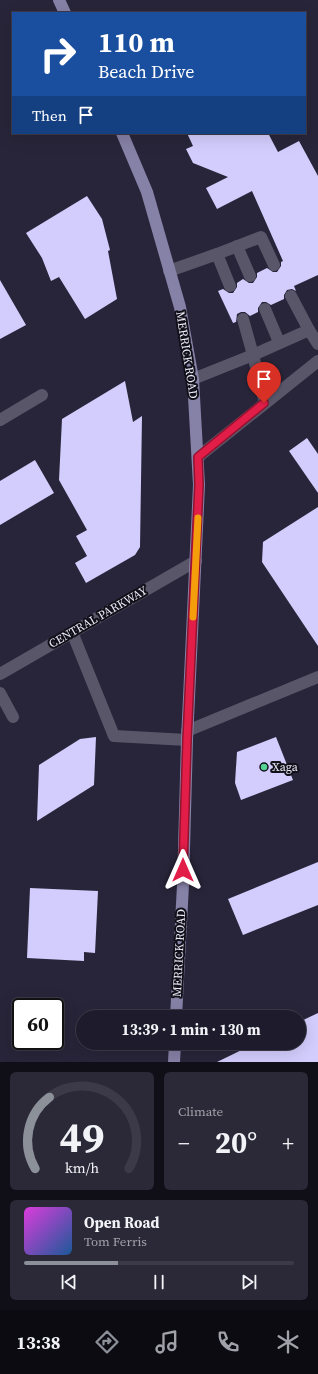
<!DOCTYPE html>
<meta charset="utf-8">
<style>
body{margin:0;font-family:"Source Serif 4",serif;background:#2b2938;color:#f1f3f6;height:100vh;display:flex;flex-direction:column;font-size:15px;white-space:nowrap}
*{box-sizing:border-box;margin:0}
p{font-size:13px;color:#a1a1a9}
.icon{flex:none;width:22px;height:22px;fill:none;stroke:currentColor;stroke-width:2;stroke-linecap:round;stroke-linejoin:round}
.map{position:relative;height:1062px;overflow:hidden}
.side{display:flex;flex-direction:column;gap:10px;padding:10px;background:#100f18;flex:1}
.side>*{flex:none}
.top-card{position:absolute;left:12px;top:12px;width:294px;height:122px;border-radius:0px;box-shadow:0 4px 16px #0002,0 0 0 1px #3c3a48;background:#1a4fa0;color:#fff;overflow:hidden}
.speed{position:absolute;left:12px;top:998px;display:flex;gap:8px;font-size:20px;font-weight:700;text-align:center}
.speed>*{display:grid;place-content:center;width:52px;height:52px;border-radius:50%;background:#1e1c2c;box-shadow:0 4px 16px #0002,0 0 0 1px #3c3a48;line-height:1}
.speed .limit{border:2px solid #111;border-radius:6px;background:#fff;color:#111}
.pin{position:absolute;display:grid;place-items:center;width:34px;height:34px;color:#fff;margin:-41px -17px;border-radius:50% 50% 50% 0;rotate:-45deg;box-shadow:0 0 4px #0007}
.pin .icon{rotate:45deg}
.me{position:absolute;width:44px;margin:-22px;rotate:0deg;stroke-linejoin:round;filter:drop-shadow(0 0 3px #0008)}
.turn{display:flex;align-items:center;gap:14px;height:84px;padding:0 20px;font-size:18px}
.turn .icon{width:52px;height:52px;stroke-width:2.5}
.turn b{display:block;font-size:28px;line-height:34px}
.then{display:flex;align-items:center;height:38px;padding:0 20px;background:#0003;gap:8px;font-size:15px}
.big{font-size:30px;font-weight:700;line-height:1.1}
.side .tile{flex:1;display:flex;flex-direction:column;justify-content:center;gap:6px;min-width:0;padding:0 14px;border-radius:6px;background:#2b2938}
.side .dial{align-items:center;gap:0}
.dial svg{height:104px;overflow:visible;fill:none;stroke:#3c3a48;stroke-width:7;stroke-linecap:round;text-anchor:middle}
.dial text{fill:#f1f3f6;stroke:none}
.song{display:flex;align-items:center;gap:12px}
.cover{width:48px;height:48px;border-radius:6px;background:linear-gradient(135deg,hsl(300 70% 55%),hsl(210 70% 35%))}
.played{height:4px;border-radius:2px;background:linear-gradient(90deg,#8c9099 35%,#3c3a48 35%)}
.keys{display:flex;justify-content:space-around;direction:ltr}
.heat{display:flex;justify-content:space-between;align-items:center;font-size:22px;direction:ltr}
.side .tiles{flex:1;display:grid;gap:10px;grid-template-columns:1fr 1fr}
.tile:last-child{grid-column:span 2}
.trip{position:absolute;left:76px;top:1010px;width:230px;height:40px;border-radius:20px;background:#1e1c2c;box-shadow:0 4px 16px #0002,0 0 0 1px #3c3a48;font-weight:700;line-height:40px;text-align:center}
.tab-bar{display:flex;height:64px;justify-content:space-around;align-items:center;background:#0c0b12;color:#a1a1a9}
.tab-bar .icon{width:28px;height:28px}
.tab-bar .selected{color:#8c9099}
.tab-bar b{font-size:18px;color:#f1f3f6}
.map>svg:first-child{display:block}
</style>
<div class="map">
<svg width="318" height="1062" viewBox="0 0 318 1062">
<rect width="100%" height="100%" fill="#28253a"/>
<g fill="#d2cdfc">
<path d="M 187,133 L 268,133 L 278,152 L 299,141 L 318,176 L 318,275 L 294,286 L 296,291 L 292,289 L 287,290 L 284,295 L 284,299 L 271,305 L 266,302 L 262,302 L 258,308 L 258,312 L 250,316 L 245,312 L 241,312 L 237,314 L 236,322 L 233,323 L 218,291 L 223,289 L 229,293 L 233,293 L 237,287 L 237,283 L 243,279 L 249,283 L 253,283 L 257,277 L 257,273 L 267,268 L 273,272 L 277,272 L 281,266 L 281,262 L 283,261 L 252,191 L 217,209 L 206,188 L 228,177 L 193,163 L 186,149 L 193,146 Z"/>
<path d="M 87,196 L 102,219 L 110,250 L 108,251 L 117,299 L 85,319 L 59,277 L 51,281 L 42,258 L 26,233 Z"/>
<path d="M 0,280 L 26,325 L 0,339 Z"/>
<path d="M 125,381 L 133,422 L 142,416 L 140,547 L 135,555 L 86,583 L 75,563 L 87,556 L 76,536 L 87,530 L 59,480 L 62,419 Z"/>
<path d="M 307,438 L 318,454 L 318,493 L 289,451 Z"/>
<path d="M 35,460 L 54,493 L 0,525 L 0,481 Z"/>
<path d="M 318,507 L 318,646 L 262,562 L 263,542 Z"/>
<path d="M 96,737 L 94,785 L 37,821 L 39,765 L 80,739 Z"/>
<path d="M 276,737 L 293,780 L 241,800 L 235,783 L 237,752 Z"/>
<path d="M 318,862 L 318,905 L 243,935 L 228,899 Z"/>
<path d="M 30,888 L 98,891 L 95,953 L 84,952 L 84,961 L 27,958 Z"/>
<path d="M 318,1013 L 318,1062 L 217,1062 L 256,1043 L 299,1043 L 299,1022 Z"/>
</g>
<g fill="none" stroke-linecap="round" stroke-linejoin="round">
<g stroke="#585668" stroke-width="12">
<path d="M 237,246 L 250,276"/>
<path d="M 217,254 L 261,237 L 274,265"/>
<path d="M 169,271 L 217,254 L 230,286"/>
<path d="M 291,296 L 309,330"/>
<path d="M 265,309 L 279,342"/>
<path d="M 193,379 L 253,355 L 243,319"/>
<path d="M 265,403 L 253,355 L 309,330 L 318,344"/>
<path d="M 72,632 L 114,736 L 187,740"/>
<path d="M 0,693 L 13,717"/>
</g>
<g stroke="#585668" stroke-width="12">
<path d="M 0,420 L 42,395"/>
<path d="M 198,457 L 318,361"/>
<path d="M 0,674 L 196,561"/>
<path d="M 187,731 L 318,677"/>
</g>
<g stroke="#8681a6" stroke-width="12">
<path d="M 59,0 L 65,13"/>
<path d="M 122,133 L 147,192 L 180,307 L 193,379 L 199,485 L 187,740 L 183,885 L 176,1017"/>
<path d="M 174,1062 L 175,1043"/>
</g>
</g>
<g fill="none" stroke-linecap="round" stroke-linejoin="round">
<defs>
<path id="route" d="M 183,870 L 187,740 L 199,485 L 198,457 L 264,403"/>
</defs>
<use href="#route" stroke="#92132f" stroke-width="10"/>
<use href="#route" stroke="#e11d48" stroke-width="7"/>
<path stroke="#f59e0b" stroke-width="7" d="M 193,617 L 198,518"/>
</g>
<circle fill="#54d395" stroke="#111019" stroke-width="1.5" cx="264" cy="767" r="4"/>
<g text-anchor="middle" dominant-baseline="central" stroke-width="4" stroke-linejoin="round" paint-order="stroke">
<g font-size="12" fill="#edecfa" stroke="#111019">
<text transform="translate(187 355) rotate(81)">MERRICK ROAD</text>
<text transform="translate(98 617) rotate(-30)">CENTRAL PARKWAY</text>
<text transform="translate(179 953) rotate(-87)">MERRICK ROAD</text>
</g>
<g font-size="12" fill="#edecfa" stroke="#111019" text-anchor="start">
<text x="272" y="767">Xaga</text>
</g>
</g>
</svg>
<div class="speed"><div class="limit">60</div></div>
<div class="pin" style="left:264px;top:403px;background:#d93025"><svg class="icon" aria-label="arrive" viewBox="0 0 24 24"><path d="M6 21V4h12l-3 4 3 4H6"/></svg></div>
<svg class="me" style="left:183px;top:870px" viewBox="-20 -20 40 40"><path d="M0-17L14 15 0 8-14 15z" fill="#e11d48" stroke="#fff" stroke-width="4"/></svg>
<div class="trip">13:39 · 1 min · 130 m</div>
<div class="top-card">
<div class="turn"><svg class="icon" aria-label="right" viewBox="0 0 24 24"><path d="M7 20v-9h11M14 6l5 5-5 5"/></svg><div><b>110 m</b>Beach Drive</div></div>
<div class="then">Then<svg class="icon" aria-label="arrive" viewBox="0 0 24 24"><path d="M6 21V4h12l-3 4 3 4H6"/></svg></div>
</div>
</div>
<section class="side">
<div class="tiles">
<div class="tile dial"><svg viewBox="0 0 100 80">
<path d="M14 69A42 42 0 1 1 86 69"/>
<path d="M14 69A42 42 0 0 1 25 14" stroke="#8c9099"/>
<text x="50" y="56" font-size="32" font-weight="700">49</text>
<text x="50" y="72" font-size="11">km/h</text>
</svg></div>
<div class="tile"><p>Climate</p>
<div class="heat"><a>−</a><b class="big">20°</b><a>+</a></div>
</div>
<div class="tile">
<div class="song"><i class="cover"></i><div><b>Open Road</b><p>Tom Ferris</p></div></div>
<div class="played"></div>
<div class="keys"><svg class="icon" aria-label="previous" viewBox="0 0 24 24"><path d="M18 5L8 12l10 7zM5 5v14"/></svg><svg class="icon" aria-label="pause" viewBox="0 0 24 24"><path d="M8 5v14M16 5v14"/></svg><svg class="icon" aria-label="next" viewBox="0 0 24 24"><path d="M6 5l10 7-10 7zM19 5v14"/></svg></div>
</div>
</div>
</section>
<nav class="tab-bar">
<b>13:38</b>
<svg class="icon selected" aria-label="directions" viewBox="0 0 24 24"><path d="M12 3l9 9-9 9-9-9zM9 14v-3h6M13 9l2 2-2 2"/></svg>
<svg class="icon" aria-label="music" viewBox="0 0 24 24"><path d="M9 18V5l10-2v13"/><circle cx="6" cy="18" r="3"/><circle cx="16" cy="16" r="3"/></svg>
<svg class="icon" aria-label="phone" viewBox="0 0 24 24"><path d="M5 4h4l2 5-3 2q2 4 5 5l2-3 5 2v4C11 20 4 13 5 4z"/></svg>
<svg class="icon" aria-label="climate" viewBox="0 0 24 24"><path d="M12 3v18M4 7l16 10M4 17L20 7"/></svg>
</nav>
